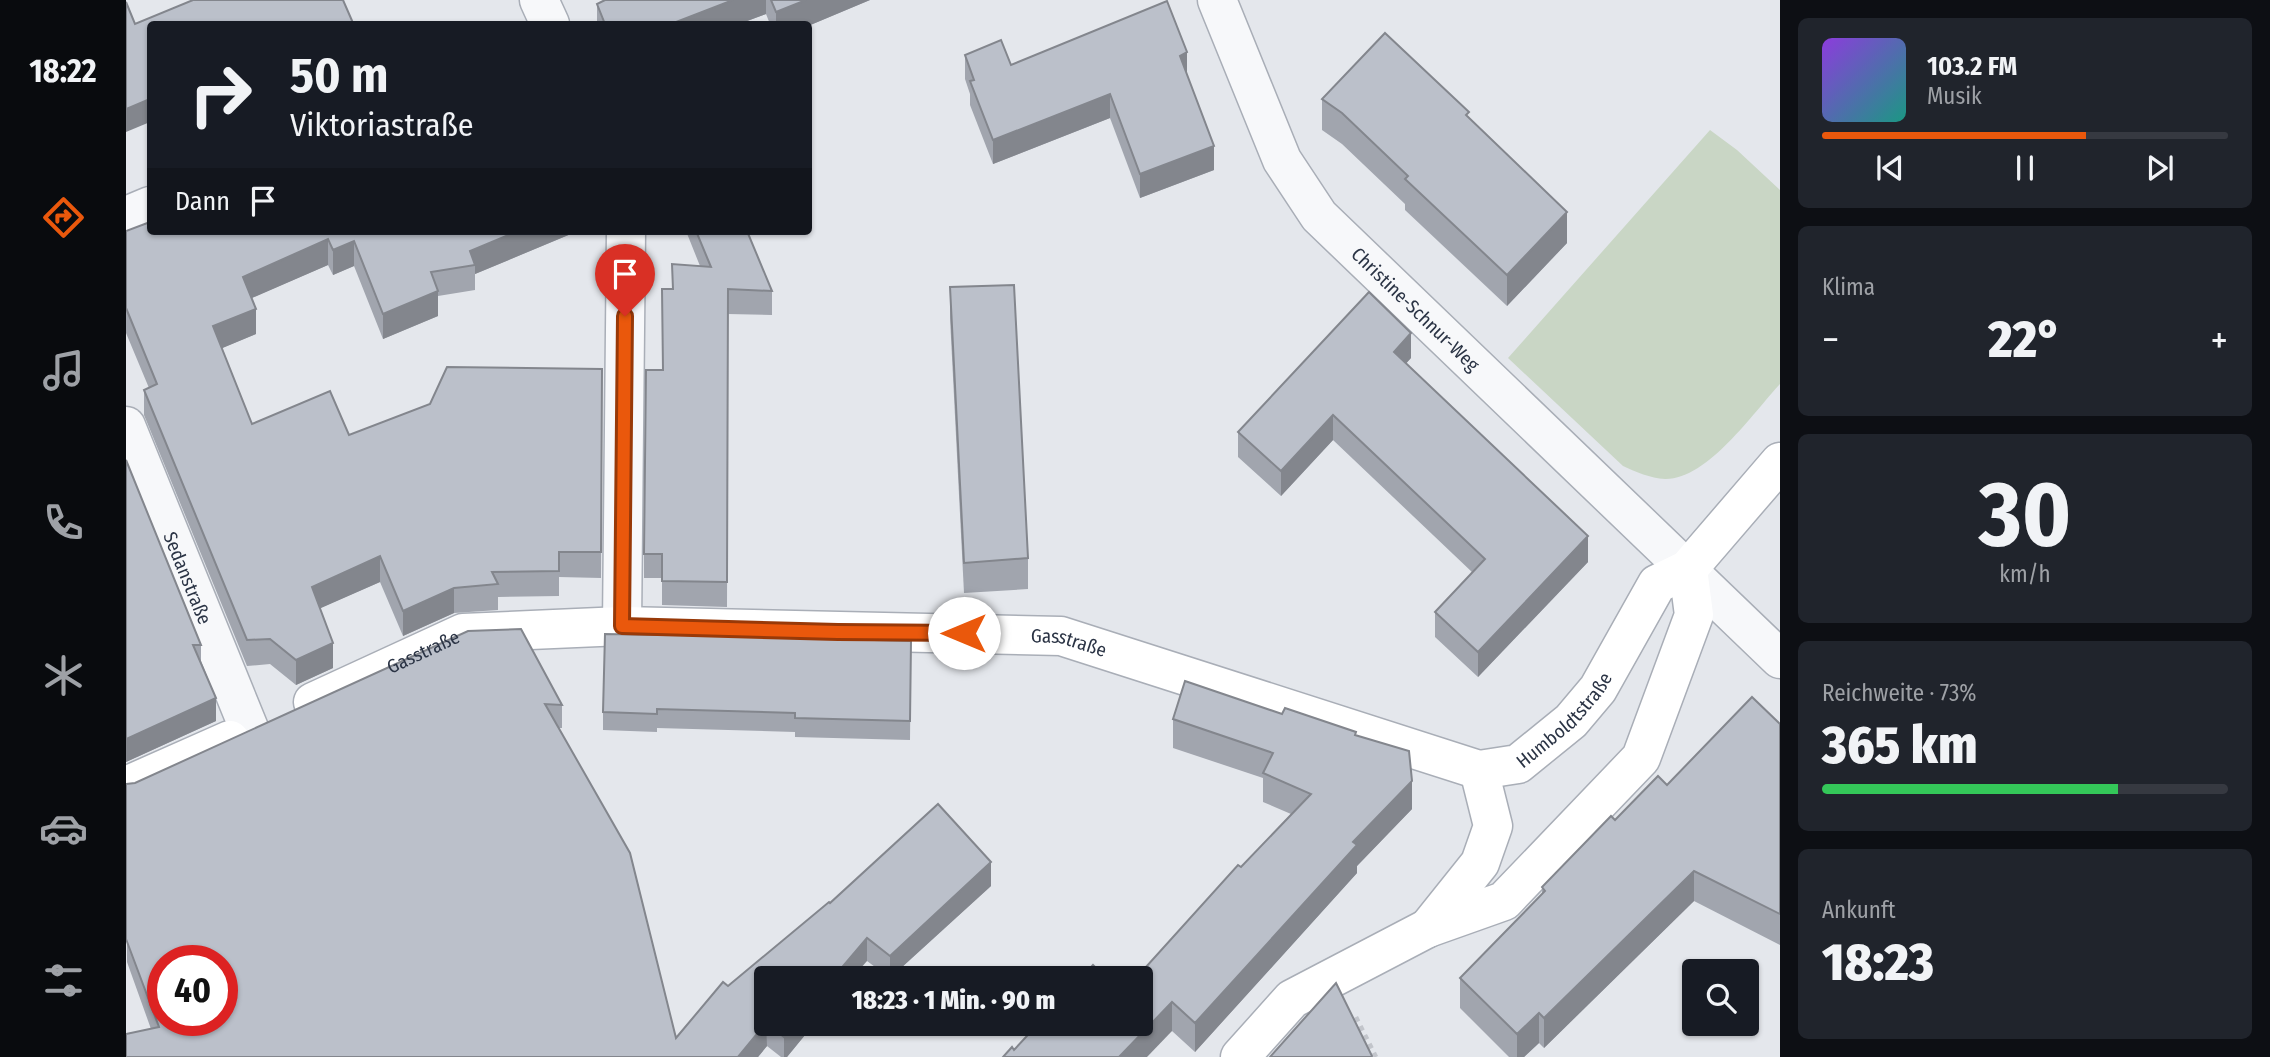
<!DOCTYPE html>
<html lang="de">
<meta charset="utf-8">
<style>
body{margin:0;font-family:"Fira Sans Condensed",sans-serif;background:#20242c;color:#f1f3f6;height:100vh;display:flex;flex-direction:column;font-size:26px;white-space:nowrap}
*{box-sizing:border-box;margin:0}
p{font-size:23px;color:#9ea1a6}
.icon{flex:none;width:38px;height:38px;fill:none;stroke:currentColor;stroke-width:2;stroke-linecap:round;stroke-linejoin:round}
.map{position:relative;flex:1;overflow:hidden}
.sheet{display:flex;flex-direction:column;gap:18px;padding:18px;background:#0d0f14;width:490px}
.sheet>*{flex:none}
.hud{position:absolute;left:21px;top:21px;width:665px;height:214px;border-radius:7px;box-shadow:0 2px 5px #0004;background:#171b24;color:#f1f3f6;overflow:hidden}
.fabs{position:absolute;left:1556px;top:959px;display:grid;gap:14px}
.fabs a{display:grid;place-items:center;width:77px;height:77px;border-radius:7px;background:#171b24;box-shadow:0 2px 5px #0004;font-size:35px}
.speed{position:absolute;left:21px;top:945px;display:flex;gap:14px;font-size:35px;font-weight:700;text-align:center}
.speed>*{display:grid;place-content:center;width:91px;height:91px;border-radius:50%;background:#171b24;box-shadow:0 2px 5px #0004;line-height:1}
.speed .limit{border:10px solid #d22;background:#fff;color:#111}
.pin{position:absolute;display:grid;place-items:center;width:60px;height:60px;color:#fff;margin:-72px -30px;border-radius:50% 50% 50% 0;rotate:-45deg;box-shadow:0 0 7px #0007}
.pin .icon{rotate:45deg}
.me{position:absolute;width:77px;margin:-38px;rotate:270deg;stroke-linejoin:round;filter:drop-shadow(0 0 5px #0008)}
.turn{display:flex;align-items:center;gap:24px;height:147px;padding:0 28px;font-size:32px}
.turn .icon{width:91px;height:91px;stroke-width:2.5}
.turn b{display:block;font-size:49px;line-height:60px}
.then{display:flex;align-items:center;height:66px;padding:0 28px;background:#0003;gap:14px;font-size:26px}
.big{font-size:52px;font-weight:800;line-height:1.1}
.sheet .widget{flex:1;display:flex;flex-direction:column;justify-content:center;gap:10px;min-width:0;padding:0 24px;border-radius:10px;background:#20242c}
.sheet .dial{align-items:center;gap:0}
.dial b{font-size:91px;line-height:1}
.song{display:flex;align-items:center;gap:21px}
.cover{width:84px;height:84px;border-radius:10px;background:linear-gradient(135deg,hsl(270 70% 55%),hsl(170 70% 35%))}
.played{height:7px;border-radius:4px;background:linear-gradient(90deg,#ea580c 65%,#363941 65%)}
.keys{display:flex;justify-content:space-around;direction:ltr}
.heat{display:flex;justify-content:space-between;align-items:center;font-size:38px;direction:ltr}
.charge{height:10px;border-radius:5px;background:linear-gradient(90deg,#34c759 73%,#363941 0)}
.trip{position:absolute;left:628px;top:966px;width:399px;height:70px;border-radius:7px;background:#171b24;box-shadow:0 2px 5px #0004;font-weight:800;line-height:70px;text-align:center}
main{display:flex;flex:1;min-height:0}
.dock{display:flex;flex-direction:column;width:126px;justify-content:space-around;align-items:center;background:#090b0e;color:#9ea1a6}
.dock .icon{width:49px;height:49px}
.dock .current{color:#ea580c}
.dock b{font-size:32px;color:#f1f3f6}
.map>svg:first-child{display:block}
</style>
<main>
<nav class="dock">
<b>18:22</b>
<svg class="icon current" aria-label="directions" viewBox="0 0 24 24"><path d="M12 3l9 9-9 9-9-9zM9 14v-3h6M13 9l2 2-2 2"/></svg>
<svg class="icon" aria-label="music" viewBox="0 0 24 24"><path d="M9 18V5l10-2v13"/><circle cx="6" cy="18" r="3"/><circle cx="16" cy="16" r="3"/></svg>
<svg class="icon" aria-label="phone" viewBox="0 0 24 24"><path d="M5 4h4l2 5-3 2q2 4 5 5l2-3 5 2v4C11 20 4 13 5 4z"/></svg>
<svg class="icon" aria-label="climate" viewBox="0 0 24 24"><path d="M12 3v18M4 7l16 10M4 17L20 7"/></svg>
<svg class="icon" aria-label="car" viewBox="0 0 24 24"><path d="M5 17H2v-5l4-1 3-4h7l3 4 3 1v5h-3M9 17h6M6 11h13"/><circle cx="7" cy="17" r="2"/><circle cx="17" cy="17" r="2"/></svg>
<svg class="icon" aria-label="filters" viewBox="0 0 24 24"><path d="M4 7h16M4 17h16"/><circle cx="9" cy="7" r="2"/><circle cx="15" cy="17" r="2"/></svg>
</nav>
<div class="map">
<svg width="1654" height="1057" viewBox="0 0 1654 1057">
<rect width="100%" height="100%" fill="#e4e7ec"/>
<path fill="#c9d6c5" d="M 1584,130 L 1611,150 L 1654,190 L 1654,384 C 1627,413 1581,480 1539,479 C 1524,478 1510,472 1497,466 L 1382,358 Z"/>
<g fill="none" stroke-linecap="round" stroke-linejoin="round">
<defs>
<g id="street">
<path d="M 413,0 L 424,24"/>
<path id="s1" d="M 1091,0 L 1156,160 L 1193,216 L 1654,659"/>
<path d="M 0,216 L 24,206"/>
<path id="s2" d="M 0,426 L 124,731"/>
<path d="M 496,626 L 500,231"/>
</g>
<g id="secondary">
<path id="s3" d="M 187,702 L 337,633 L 496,626 L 935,636 L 1353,770 L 1392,764 L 1445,721 L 1472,689 L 1531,584 L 1562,569 L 1654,462"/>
<path d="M 0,786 L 104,740"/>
<path d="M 1302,928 L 1354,863 L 1367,826 L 1353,770"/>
<path d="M 1114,1057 L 1166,999 L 1302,928 L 1378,901 L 1515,758 L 1568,615 L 1562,569"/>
</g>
</defs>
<use href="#street" stroke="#a9aeb7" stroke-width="41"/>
<use href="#secondary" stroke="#a9aeb7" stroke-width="41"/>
<path stroke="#c2c5cb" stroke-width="4.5" stroke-dasharray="5 5" stroke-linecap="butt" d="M 1230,1017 L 1250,1057"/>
<use href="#street" stroke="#f7f8fa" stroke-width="38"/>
<use href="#secondary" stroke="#fff" stroke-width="38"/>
</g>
<g fill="#a1a5ae">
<path d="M 479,0 L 744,0 L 682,26 L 682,24 L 644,24 L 640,14 L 613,24 L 471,24 L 471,4 Z"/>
<path d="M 839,55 L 885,65 L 1061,75 L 1088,170 L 1014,198 L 984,118 L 867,164 L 844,105 L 844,94 L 839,79 Z"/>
<path d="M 1196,99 L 1343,118 L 1441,243 L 1381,306 L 1279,210 L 1279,204 L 1216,144 L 1196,130 Z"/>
<path d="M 0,231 L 452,231 L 349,274 L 349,290 L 312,296 L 312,316 L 257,339 L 228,266 L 207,275 L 202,265 L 125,298 L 130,334 L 96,348 L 126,424 L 223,435 L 476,369 L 475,578 L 433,577 L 433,596 L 372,597 L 372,610 L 328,613 L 277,636 L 254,582 L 194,608 L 207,668 L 170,685 L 144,664 L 121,666 L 18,415 L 18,390 L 23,388 L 0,333 Z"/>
<path d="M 560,231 L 621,231 L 646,291 L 646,315 L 602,314 L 601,607 L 536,605 L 536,578 L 518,578 L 518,554 L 546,289 L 574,266 Z"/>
<path d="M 824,287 L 902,558 L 902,589 L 838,593 L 824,318 Z"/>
<path d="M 1285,358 L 1280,363 L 1462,562 L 1352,677 L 1309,637 L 1309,612 L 1347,573 L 1207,440 L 1155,496 L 1112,457 L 1112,432 Z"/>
<path d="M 0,460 L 75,645 L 75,663 L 90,721 L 0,762 Z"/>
<path d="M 342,631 L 436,705 L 436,728 L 433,728 L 550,1038 L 602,986 L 704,903 L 865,886 L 764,978 L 741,961 L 640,978 L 640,1024 L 688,1024 L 661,1057 L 655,1057 L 641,1046 L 632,1057 L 0,1057 L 25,1029 L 1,962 L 0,784 L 9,783 Z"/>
<path d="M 601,636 L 785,641 L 784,740 L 669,737 L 669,732 L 531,728 L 531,732 L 477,730 L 477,712 Z"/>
<path d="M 1156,714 L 1230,735 L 1286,809 L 1231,866 L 1231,873 L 1069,1052 L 1046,1031 L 888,1050 L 1015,1024 L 1115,867 L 1165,814 L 1137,802 L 1137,778 L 1047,748 L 1047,719 Z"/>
<path d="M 1654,724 L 1654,945 L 1568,901 L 1418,1048 L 1413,1043 L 1398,1057 L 1383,1057 L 1334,1008 L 1334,978 L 1416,894 L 1416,887 L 1541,785 Z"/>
</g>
<g fill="#83868d">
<path d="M 607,0 L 640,0 L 640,14 L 613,24 L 545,24 Z"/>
<path d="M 680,0 L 744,0 L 682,26 L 682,24 L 650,24 L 650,12 Z"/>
<path d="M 1061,52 L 1061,77 L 1054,56 Z"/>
<path d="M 984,94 L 984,118 L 867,164 L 867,140 Z"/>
<path d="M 24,99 L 24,122 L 0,132 L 0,109 Z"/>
<path d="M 1088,146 L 1088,170 L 1014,198 L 1014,174 Z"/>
<path d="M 1441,212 L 1441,243 L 1381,306 L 1381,275 Z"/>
<path d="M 392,231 L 452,231 L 349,274 L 349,265 L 344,251 Z"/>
<path d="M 202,239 L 202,265 L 117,302 L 117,277 Z"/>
<path d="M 228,241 L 228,266 L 207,275 L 207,250 Z"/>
<path d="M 312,291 L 312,316 L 257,339 L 257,314 Z"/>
<path d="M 130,309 L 130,334 L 87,352 L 87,326 Z"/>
<path d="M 1285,333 L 1285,358 L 1268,377 L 1268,352 Z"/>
<path d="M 1207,415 L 1207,440 L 1155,496 L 1155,471 Z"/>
<path d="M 1462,536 L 1462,562 L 1352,677 L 1352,652 Z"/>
<path d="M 254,556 L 254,582 L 186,612 L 186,587 Z"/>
<path d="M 328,588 L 328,613 L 277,636 L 277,611 Z"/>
<path d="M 207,643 L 207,668 L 170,685 L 170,660 Z"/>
<path d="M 90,698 L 90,721 L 0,762 L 0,739 Z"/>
<path d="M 1286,781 L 1286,809 L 1231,866 L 1231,873 L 1069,1052 L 1069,1023 L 1227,842 Z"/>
<path d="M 865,862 L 865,886 L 764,978 L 764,956 Z"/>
<path d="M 1568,871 L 1568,901 L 1418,1048 L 1418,1018 Z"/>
<path d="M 741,938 L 741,961 L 726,978 L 707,978 Z"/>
<path d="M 1046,1002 L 1046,1031 L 1021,1057 L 993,1057 Z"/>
<path d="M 1413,1013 L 1413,1043 L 1398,1057 L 1391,1057 L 1391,1034 Z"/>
<path d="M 640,1023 L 641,1046 L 632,1057 L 612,1057 Z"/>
<path d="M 669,1024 L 688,1024 L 661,1057 L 658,1057 L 658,1037 Z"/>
</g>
<g fill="#bbc0ca" stroke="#83868d" stroke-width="2" fill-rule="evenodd">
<path d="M 67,0 L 217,0 L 227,23 L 224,24 L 24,24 L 24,99 L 0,109 L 0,2 L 9,24 Z"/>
<path d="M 479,0 L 607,0 L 545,24 L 479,24 L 471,4 Z"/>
<path d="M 645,0 L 680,0 L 650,12 Z"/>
<path d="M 1041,1 L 1061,52 L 1054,56 L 1088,146 L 1014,174 L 984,94 L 867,140 L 844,81 L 848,80 L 839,55 L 875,40 L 885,65 Z"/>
<path d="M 1259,33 L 1343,112 L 1340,115 L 1441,212 L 1381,275 L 1279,179 L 1282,176 L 1216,113 L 1196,99 Z"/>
<path d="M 24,222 L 24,231 L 392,231 L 344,251 L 349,265 L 305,272 L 312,291 L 257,314 L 228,241 L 207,250 L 202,239 L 117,277 L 130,309 L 87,326 L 126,424 L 204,391 L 223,435 L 304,404 L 321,367 L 476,369 L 475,552 L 433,552 L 433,571 L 366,572 L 372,584 L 328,588 L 277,611 L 254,556 L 186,587 L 207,643 L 170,660 L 144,639 L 121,640 L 18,390 L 31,384 L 0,308 L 0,231 Z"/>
<path d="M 570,231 L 621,231 L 646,291 L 602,289 L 601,582 L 536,581 L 536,554 L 518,554 L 520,370 L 537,370 L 536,289 L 547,289 L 546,264 L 585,267 Z"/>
<path d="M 888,285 L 902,558 L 838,563 L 824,287 Z"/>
<path d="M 1243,292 L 1285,333 L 1268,352 L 1462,536 L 1352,652 L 1309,612 L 1359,559 L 1207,415 L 1155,471 L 1112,432 Z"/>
<path d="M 0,460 L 75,645 L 67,645 L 90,698 L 0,739 Z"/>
<path d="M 395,629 L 436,705 L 419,704 L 504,853 L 550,1038 L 597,982 L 602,986 L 703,902 L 704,903 L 812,804 L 865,862 L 764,956 L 741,938 L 707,978 L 640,978 L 640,1023 L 612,1057 L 0,1057 L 0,1034 L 33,1027 L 0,939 L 0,784 L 9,783 L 342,631 ZM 37,961 L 96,961 L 96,1020 L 37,1020 Z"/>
<path d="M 536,630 L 601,632 L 601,636 L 785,641 L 784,721 L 669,718 L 669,713 L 531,709 L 531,714 L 477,712 L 479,634 L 536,635 Z"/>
<path d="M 1059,681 L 1156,714 L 1159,708 L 1230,732 L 1229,735 L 1283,751 L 1286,781 L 1227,842 L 1231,845 L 1069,1023 L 1046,1002 L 993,1057 L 877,1057 L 886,1047 L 888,1050 L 912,1024 L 1015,1024 L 1015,978 L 1010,978 L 1112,865 L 1115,867 L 1185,794 L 1137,773 L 1147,753 L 1047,719 Z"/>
<path d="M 1626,697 L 1654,724 L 1654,914 L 1568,871 L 1418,1018 L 1413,1013 L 1391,1034 L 1334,978 L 1419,891 L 1416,887 L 1485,816 L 1489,820 L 1532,776 L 1541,785 Z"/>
<path d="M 967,965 L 980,978 L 955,978 Z"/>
<path d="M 990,970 L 999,978 L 982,978 Z"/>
<path d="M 1210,983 L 1246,1056 L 1245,1057 L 1144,1057 Z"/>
<path d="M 642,1024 L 669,1024 L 658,1037 Z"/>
</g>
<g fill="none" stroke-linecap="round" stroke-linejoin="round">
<defs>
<path id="route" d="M 499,316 L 496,626 L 712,632 L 838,633"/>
</defs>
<use href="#route" stroke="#983908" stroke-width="18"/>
<use href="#route" stroke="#ea580c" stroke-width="12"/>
</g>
<g text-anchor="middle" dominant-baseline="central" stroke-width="7" stroke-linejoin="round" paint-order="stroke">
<g font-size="19" fill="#2b3445" stroke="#f4f6f9">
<text stroke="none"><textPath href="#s1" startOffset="374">Christine-Schnur-Weg</textPath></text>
<text stroke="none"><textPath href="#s2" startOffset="164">Sedanstraße</textPath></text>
<text stroke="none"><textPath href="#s3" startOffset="772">Gasstraße</textPath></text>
<text stroke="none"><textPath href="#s3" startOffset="121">Gasstraße</textPath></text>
<text stroke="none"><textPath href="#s3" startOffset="1306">Humboldtstraße</textPath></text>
</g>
</g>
</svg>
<div class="fabs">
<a><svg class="icon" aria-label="search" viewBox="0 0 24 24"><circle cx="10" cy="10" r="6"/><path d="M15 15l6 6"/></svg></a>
</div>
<div class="speed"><div class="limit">40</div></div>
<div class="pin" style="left:499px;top:316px;background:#d93025"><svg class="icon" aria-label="arrive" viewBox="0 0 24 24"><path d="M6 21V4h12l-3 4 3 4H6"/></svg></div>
<svg class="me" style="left:838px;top:633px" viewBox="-20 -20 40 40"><circle r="19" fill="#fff"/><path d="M0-13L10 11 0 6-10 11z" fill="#ea580c"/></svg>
<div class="trip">18:23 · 1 Min. · 90 m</div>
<div class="hud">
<div class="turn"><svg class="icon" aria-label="right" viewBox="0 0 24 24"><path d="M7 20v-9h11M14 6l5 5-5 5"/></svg><div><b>50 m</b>Viktoriastraße</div></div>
<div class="then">Dann<svg class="icon" aria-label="arrive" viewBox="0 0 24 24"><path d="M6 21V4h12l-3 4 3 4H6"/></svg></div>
</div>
</div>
<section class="sheet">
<div class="widget">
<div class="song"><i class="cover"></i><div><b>103.2 FM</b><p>Musik</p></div></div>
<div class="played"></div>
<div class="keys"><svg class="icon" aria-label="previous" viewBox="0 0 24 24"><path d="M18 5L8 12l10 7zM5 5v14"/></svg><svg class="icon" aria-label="pause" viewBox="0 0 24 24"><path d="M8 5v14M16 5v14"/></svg><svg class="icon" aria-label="next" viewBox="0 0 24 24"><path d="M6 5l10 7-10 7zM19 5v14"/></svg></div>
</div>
<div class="widget"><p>Klima</p>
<div class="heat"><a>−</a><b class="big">22°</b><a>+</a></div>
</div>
<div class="widget dial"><b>30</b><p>km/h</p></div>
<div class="widget"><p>Reichweite · 73%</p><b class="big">365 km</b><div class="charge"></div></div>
<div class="widget"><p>Ankunft</p><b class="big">18:23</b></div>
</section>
</main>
